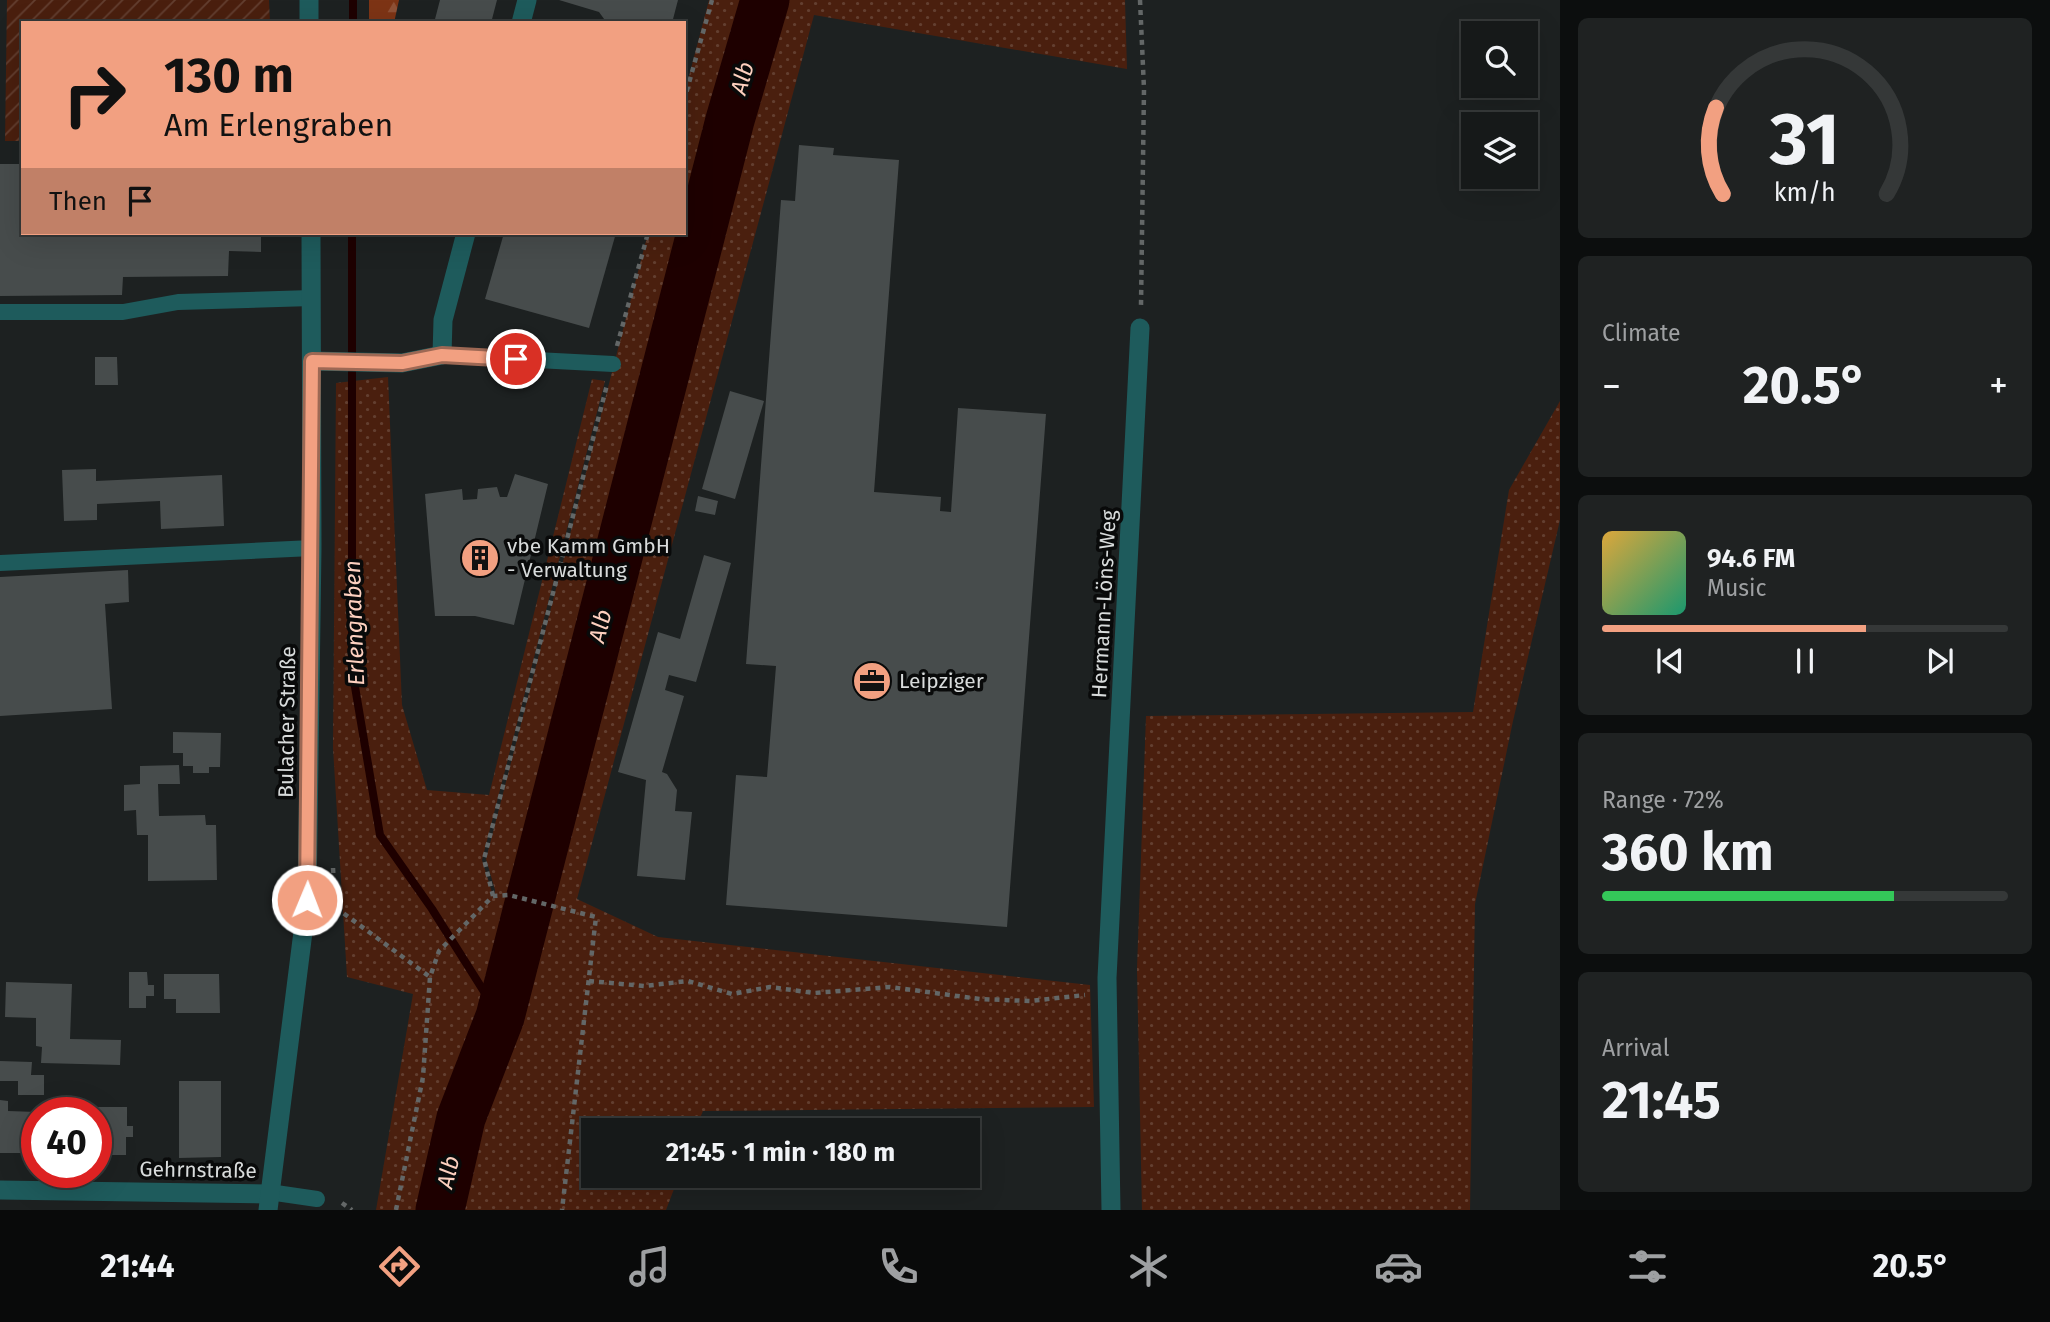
<!DOCTYPE html>
<meta charset="utf-8">
<style>
body{margin:0;font-family:"Fira Sans",sans-serif;background:#1f2222;color:#f1f3f6;height:100vh;display:flex;flex-direction:column;font-size:26px;white-space:nowrap}
*{box-sizing:border-box;margin:0}
p{font-size:23px;color:#9ea0a2}
.icon{flex:none;width:38px;height:38px;fill:none;stroke:currentColor;stroke-width:2;stroke-linecap:round;stroke-linejoin:round}
.map{position:relative;flex:1;overflow:hidden}
.details{display:flex;flex-direction:column;gap:18px;padding:18px;background:#0c0e0e;width:490px}
.details>*{flex:none}
.top-card{position:absolute;left:21px;top:21px;width:665px;height:214px;border-radius:0px;box-shadow:0 7px 28px #0002,0 0 0 2px #353838;background:#f2a081;color:#111;overflow:hidden}
.controls{position:absolute;left:1461px;top:21px;display:grid;gap:14px}
.controls a{display:grid;place-items:center;width:77px;height:77px;border-radius:0px;background:#161919;box-shadow:0 7px 28px #0002,0 0 0 2px #353838;font-size:35px}
.speed{position:absolute;left:21px;top:1097px;display:flex;gap:14px;font-size:35px;font-weight:700;text-align:center}
.speed>*{display:grid;place-content:center;width:91px;height:91px;border-radius:50%;background:#161919;box-shadow:0 7px 28px #0002,0 0 0 2px #353838;line-height:1}
.speed .limit{border:10px solid #d22;background:#fff;color:#111}
.pin{position:absolute;display:grid;place-items:center;width:60px;height:60px;color:#fff;margin:-30px;border:4px solid #fff;border-radius:50%;box-shadow:0 2px 7px #0007}
.me{position:absolute;width:77px;margin:-38px;rotate:1deg;stroke-linejoin:round;filter:drop-shadow(0 0 5px #0008)}
.turn{display:flex;align-items:center;gap:24px;height:147px;padding:0 28px;font-size:32px}
.turn .icon{width:91px;height:91px;stroke-width:2.5}
.turn b{display:block;font-size:49px;line-height:60px}
.then{display:flex;align-items:center;height:66px;padding:0 28px;background:#0003;gap:14px;font-size:26px}
.big{font-size:52px;font-weight:700;line-height:1.1}
.details .widget{flex:1;display:flex;flex-direction:column;justify-content:center;gap:10px;min-width:0;padding:0 24px;border-radius:10px;background:#1f2222}
.details .dial{align-items:center;gap:0}
.dial svg{height:182px;overflow:visible;fill:none;stroke:#353838;stroke-width:7;stroke-linecap:round;text-anchor:middle}
.dial text{fill:#f1f3f6;stroke:none}
.song{display:flex;align-items:center;gap:21px}
.cover{width:84px;height:84px;border-radius:10px;background:linear-gradient(135deg,hsl(40 70% 55%),hsl(160 70% 35%))}
.played{height:7px;border-radius:4px;background:linear-gradient(90deg,#f2a081 65%,#353838 65%)}
.keys{display:flex;justify-content:space-around;direction:ltr}
.heat{display:flex;justify-content:space-between;align-items:center;font-size:38px;direction:ltr}
.charge{height:10px;border-radius:5px;background:linear-gradient(90deg,#34c759 72%,#353838 0)}
.trip{position:absolute;left:581px;top:1118px;width:399px;height:70px;border-radius:0px;background:#161919;box-shadow:0 7px 28px #0002,0 0 0 2px #353838;font-weight:700;line-height:70px;text-align:center}
.tabs{display:flex;height:112px;justify-content:space-around;align-items:center;background:#090a0a;color:#9ea0a2}
.tabs .icon{width:49px;height:49px}
.tabs .current{color:#f2a081}
.tabs b{font-size:32px;color:#f1f3f6}
main{display:flex;flex:1;min-height:0}
.map>svg:first-child{display:block}
</style>
<main>
<div class="map">
<svg width="1560" height="1210" viewBox="0 0 1560 1210">
<defs>
<pattern id="grass-dots" width="8" height="8" patternUnits="userSpaceOnUse" patternTransform="scale(1.75)"><rect width="8" height="8" fill="#4a1f0e"/><path d="M2 2h.1M6 6h.1" fill="none" stroke="#633f30" stroke-width="1.8" stroke-linecap="round"/></pattern>
<pattern id="forest-firs" width="22" height="20" patternUnits="userSpaceOnUse" patternTransform="scale(1.75)"><rect width="22" height="20" fill="#7d3415"/><path d="M5 1l3.5 6h-7zM16 11l3.5 6h-7z" fill="#8f5136"/></pattern>
<pattern id="garden-furrows" width="10" height="10" patternUnits="userSpaceOnUse" patternTransform="scale(1.75)"><rect width="10" height="10" fill="#4a1f0e"/><path d="M-1 1l2-2M0 10L10 0M9 11l2-2" fill="none" stroke="#633f30"/></pattern>
</defs>
<rect width="100%" height="100%" fill="#1d2121"/>
<g fill="url(#grass-dots)">
<path d="M 709,0 L 1125,0 L 1127,69 L 814,15 L 577,899 L 658,937 L 1090,985 L 1094,1107 L 703,1111 L 695,1130 L 593,1130 L 593,1176 L 679,1176 L 666,1210 L 376,1210 L 413,994 L 347,977 L 333,748 L 336,383 L 388,377 L 402,705 L 427,790 L 489,795 L 592,379 L 605,381 L 482,860 L 494,899 L 495,890 L 486,859 L 648,233 L 684,233 L 684,95 Z"/>
<path d="M 1560,401 L 1560,520 L 1513,721 L 1475,904 L 1470,1210 L 1142,1210 L 1137,969 L 1146,716 L 1473,712 L 1509,490 Z"/>
</g>
<path fill="url(#forest-firs)" d="M 369,0 L 399,0 L 394,23 L 369,23 Z"/>
<path fill="url(#garden-furrows)" d="M 7,0 L 269,0 L 270,23 L 23,23 L 23,141 L 5,141 Z"/>
<g fill="none" stroke-linecap="round" stroke-linejoin="round">
<g stroke="#1e0000" stroke-width="8">
<path d="M 353,23 L 353,0"/>
<path d="M 352,233 L 352,669 L 380,835 L 432,909 L 500,1017"/>
</g>
<path stroke="#1e0000" stroke-width="49" d="M 440,1210 L 461,1118 L 500,1017 L 730,120 L 765,0"/>
</g>
<g fill="#474c4c">
<path d="M 440,0 L 497,0 L 491,23 L 434,23 Z"/>
<path d="M 559,0 L 678,0 L 672,23 L 607,23 L 599,12 Z"/>
<path d="M 799,145 L 834,148 L 833,155 L 899,160 L 874,492 L 941,497 L 940,511 L 951,512 L 958,408 L 1046,414 L 1007,927 L 726,905 L 736,775 L 767,777 L 776,666 L 746,664 L 781,200 L 795,201 Z"/>
<path d="M 0,164 L 23,164 L 23,233 L 230,233 L 230,236 L 261,236 L 261,252 L 229,251 L 228,276 L 123,277 L 122,295 L 0,296 Z"/>
<path d="M 504,233 L 616,233 L 589,328 L 485,299 Z"/>
<path d="M 95,357 L 117,357 L 118,385 L 95,385 Z"/>
<path d="M 730,391 L 764,401 L 735,499 L 702,489 Z"/>
<path d="M 96,469 L 96,481 L 222,475 L 224,526 L 161,529 L 160,501 L 97,504 L 97,520 L 64,521 L 62,470 Z"/>
<path d="M 515,474 L 548,484 L 514,625 L 475,616 L 435,616 L 425,494 L 462,489 L 463,500 L 477,499 L 478,489 L 497,487 L 500,497 L 507,497 Z"/>
<path d="M 698,496 L 718,501 L 715,515 L 695,511 Z"/>
<path d="M 704,555 L 731,563 L 696,682 L 669,675 L 665,690 L 684,696 L 662,772 L 667,774 L 677,790 L 675,811 L 692,812 L 685,880 L 637,876 L 646,780 L 618,772 L 658,632 L 680,639 Z"/>
<path d="M 128,570 L 129,602 L 105,604 L 112,709 L 0,716 L 0,577 Z"/>
<path d="M 173,732 L 221,733 L 220,767 L 209,767 L 209,773 L 193,773 L 193,766 L 183,766 L 183,753 L 173,753 Z"/>
<path d="M 179,765 L 180,784 L 158,784 L 159,816 L 205,815 L 206,825 L 216,825 L 217,880 L 148,881 L 148,835 L 137,835 L 136,810 L 124,811 L 124,785 L 140,784 L 140,766 Z"/>
<path d="M 129,972 L 147,972 L 148,985 L 154,985 L 154,996 L 146,996 L 146,1008 L 129,1008 Z"/>
<path d="M 164,974 L 219,974 L 220,1013 L 176,1013 L 176,999 L 164,999 Z"/>
<path d="M 6,982 L 72,984 L 70,1039 L 121,1040 L 120,1065 L 41,1063 L 42,1047 L 36,1046 L 36,1018 L 5,1017 Z"/>
<path d="M 0,1061 L 32,1062 L 31,1075 L 44,1075 L 44,1095 L 18,1095 L 18,1081 L 0,1081 Z"/>
<path d="M 179,1081 L 221,1081 L 221,1157 L 179,1158 Z"/>
<path d="M 0,1100 L 8,1101 L 8,1111 L 37,1112 L 37,1153 L 0,1153 Z"/>
<path d="M 95,1107 L 127,1107 L 127,1126 L 133,1126 L 133,1137 L 126,1137 L 126,1155 L 96,1155 Z"/>
</g>
<g fill="none" stroke-linecap="round" stroke-linejoin="round">
<g stroke="#636767" stroke-width="4.5" stroke-dasharray="5 5" stroke-linecap="butt">
<path d="M 1140,0 L 1144,89 L 1141,306"/>
<path d="M 684,101 L 712,0"/>
<path d="M 617,346 L 648,233"/>
<path d="M 333,868 L 335,907 L 430,977"/>
<path d="M 493,896 L 484,859 L 607,385"/>
<path d="M 589,981 L 644,986 L 688,981 L 732,994 L 770,987 L 814,993 L 890,987 L 980,999 L 1030,1001 L 1085,995"/>
<path d="M 342,1203 L 352,1210"/>
<path d="M 396,1210 L 423,1077 L 430,977 L 439,951 L 493,896 L 509,895 L 596,917 L 562,1210"/>
</g>
<g stroke="#1e5b5c" stroke-width="16">
<path d="M 0,312 L 123,312 L 178,302 L 312,298"/>
<path d="M 442,355 L 613,364"/>
<path d="M 0,563 L 312,548"/>
<path d="M 269,1192 L 317,1199"/>
</g>
<g stroke="#1e5b5c" stroke-width="19">
<path d="M 521,23 L 527,0"/>
<path d="M 312,361 L 402,363 L 442,355 L 443,320 L 466,233"/>
<path d="M 0,1190 L 269,1194"/>
<path d="M 1111,1210 L 1107,978 L 1140,328"/>
</g>
<g stroke="#1e5b5c" stroke-width="19">
<path d="M 309,0 L 309,23"/>
<path d="M 268,1210 L 307,900 L 312,548 L 311,233"/>
</g>
</g>
<g fill="none" stroke-linecap="round" stroke-linejoin="round">
<defs>
<path id="route" d="M 307,900 L 312,361 L 402,363 L 442,355 L 516,359"/>
</defs>
<use href="#route" stroke="#9d6854" stroke-width="18"/>
<use href="#route" stroke="#f2a081" stroke-width="12"/>
</g>
<defs>
<symbol id="building-disc" viewBox="-11 -11 22 22"><circle r="9.5" fill="#f2a081" stroke="#090a0a"/><path d="M-4-6H4V6H1V3H-1V6H-4ZM-2.5-4.3h1.7v1.8h-1.7ZM.8-4.3h1.7v1.8H.8ZM-2.5-1h1.7V.8h-1.7ZM.8-1h1.7V.8H.8Z" fill="#111"/></symbol>
<symbol id="office-disc" viewBox="-11 -11 22 22"><circle r="9.5" fill="#f2a081" stroke="#090a0a"/><path d="M-6-3h4V-5.5h4V-3h4V5H-6ZM-1-4.5V-3h2v-1.5ZM-6 0V1H6V0Z" fill="#111"/></symbol>
</defs>
<g fill-rule="evenodd">
<use href="#building-disc" x="458" y="536" width="44" height="44"/>
<use href="#office-disc" x="850" y="659" width="44" height="44"/>
</g>
<g text-anchor="middle" dominant-baseline="central" stroke-width="7" stroke-linejoin="round" paint-order="stroke">
<g font-size="21" fill="#d8dbdb" stroke="#090a0a" text-anchor="start">
<text x="507" y="546">vbe Kamm GmbH<tspan x="507" dy="24">- Verwaltung</tspan></text>
<text x="899" y="681">Leipziger</text>
</g>
<g font-size="21" fill="#d8dbdb" stroke="#090a0a">
<text transform="translate(1104 604) rotate(-87)">Hermann-Löns-Weg</text>
<text transform="translate(287 722) rotate(-89)">Bulacher Straße</text>
<text transform="translate(198 1170) rotate(1)">Gehrnstraße</text>
</g>
<g font-size="23" font-style="italic" fill="#fdd0bf" stroke="#090a0a">
<text transform="translate(742 78) rotate(-74)">Alb</text>
<text transform="translate(354 623) rotate(-92)">Erlengraben</text>
<text transform="translate(600 626) rotate(-76)">Alb</text>
<text transform="translate(448 1172) rotate(-77)">Alb</text>
</g>
</g>
</svg>
<div class="controls">
<a><svg class="icon" aria-label="search" viewBox="0 0 24 24"><circle cx="10" cy="10" r="6"/><path d="M15 15l6 6"/></svg></a>
<a><svg class="icon" aria-label="layers" viewBox="0 0 24 24"><path d="M12 4l9 5-9 5-9-5zM3 14l9 5 9-5"/></svg></a>
</div>
<div class="speed"><div class="limit">40</div></div>
<div class="pin" style="left:516px;top:359px;background:#d93025"><svg class="icon" aria-label="arrive" viewBox="0 0 24 24"><path d="M6 21V4h12l-3 4 3 4H6"/></svg></div>
<svg class="me" style="left:307px;top:900px" viewBox="-20 -20 40 40"><circle r="17" fill="#f2a081" stroke="#fff" stroke-width="3"/><path d="M0-11L8 9 0 5-8 9z" fill="#fff"/></svg>
<div class="trip">21:45 · 1 min · 180 m</div>
<div class="top-card">
<div class="turn"><svg class="icon" aria-label="right" viewBox="0 0 24 24"><path d="M7 20v-9h11M14 6l5 5-5 5"/></svg><div><b>130 m</b>Am Erlengraben</div></div>
<div class="then">Then<svg class="icon" aria-label="arrive" viewBox="0 0 24 24"><path d="M6 21V4h12l-3 4 3 4H6"/></svg></div>
</div>
</div>
<section class="details">
<div class="widget dial"><svg viewBox="0 0 100 80">
<path d="M14 69A42 42 0 1 1 86 69"/>
<path d="M14 69A42 42 0 0 1 11 31" stroke="#f2a081"/>
<text x="50" y="56" font-size="32" font-weight="700">31</text>
<text x="50" y="72" font-size="11">km/h</text>
</svg></div>
<div class="widget"><p>Climate</p>
<div class="heat"><a>−</a><b class="big">20.5°</b><a>+</a></div>
</div>
<div class="widget">
<div class="song"><i class="cover"></i><div><b>94.6 FM</b><p>Music</p></div></div>
<div class="played"></div>
<div class="keys"><svg class="icon" aria-label="previous" viewBox="0 0 24 24"><path d="M18 5L8 12l10 7zM5 5v14"/></svg><svg class="icon" aria-label="pause" viewBox="0 0 24 24"><path d="M8 5v14M16 5v14"/></svg><svg class="icon" aria-label="next" viewBox="0 0 24 24"><path d="M6 5l10 7-10 7zM19 5v14"/></svg></div>
</div>
<div class="widget"><p>Range · 72%</p><b class="big">360 km</b><div class="charge"></div></div>
<div class="widget"><p>Arrival</p><b class="big">21:45</b></div>
</section>
</main>
<nav class="tabs">
<b>21:44</b>
<svg class="icon current" aria-label="directions" viewBox="0 0 24 24"><path d="M12 3l9 9-9 9-9-9zM9 14v-3h6M13 9l2 2-2 2"/></svg>
<svg class="icon" aria-label="music" viewBox="0 0 24 24"><path d="M9 18V5l10-2v13"/><circle cx="6" cy="18" r="3"/><circle cx="16" cy="16" r="3"/></svg>
<svg class="icon" aria-label="phone" viewBox="0 0 24 24"><path d="M5 4h4l2 5-3 2q2 4 5 5l2-3 5 2v4C11 20 4 13 5 4z"/></svg>
<svg class="icon" aria-label="climate" viewBox="0 0 24 24"><path d="M12 3v18M4 7l16 10M4 17L20 7"/></svg>
<svg class="icon" aria-label="car" viewBox="0 0 24 24"><path d="M5 17H2v-5l4-1 3-4h7l3 4 3 1v5h-3M9 17h6M6 11h13"/><circle cx="7" cy="17" r="2"/><circle cx="17" cy="17" r="2"/></svg>
<svg class="icon" aria-label="filters" viewBox="0 0 24 24"><path d="M4 7h16M4 17h16"/><circle cx="9" cy="7" r="2"/><circle cx="15" cy="17" r="2"/></svg>
<b>20.5°</b>
</nav>
